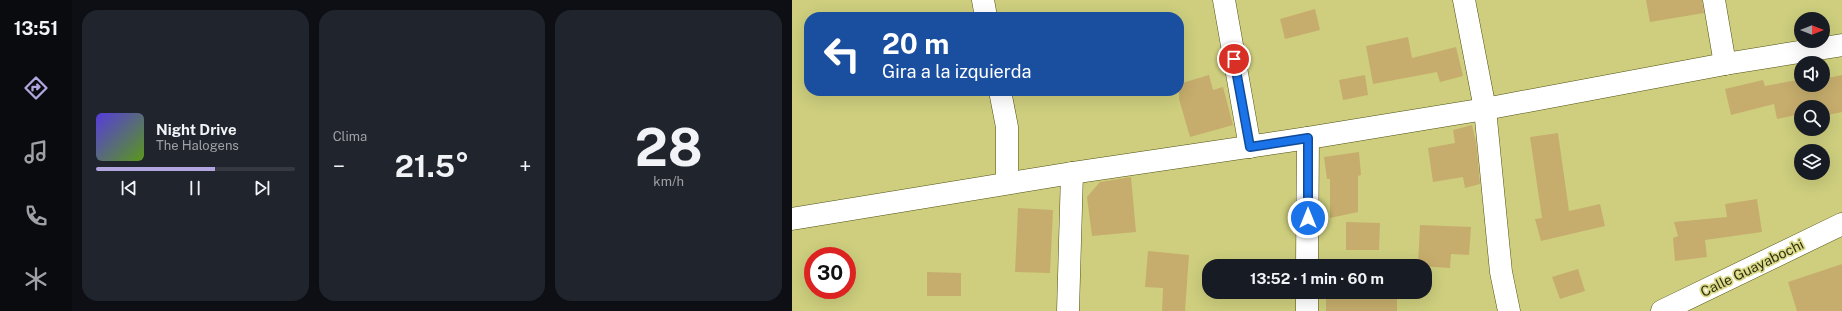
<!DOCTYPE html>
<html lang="es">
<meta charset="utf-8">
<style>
body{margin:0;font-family:"Public Sans",sans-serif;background:#20242c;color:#f1f3f6;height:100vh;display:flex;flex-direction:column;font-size:15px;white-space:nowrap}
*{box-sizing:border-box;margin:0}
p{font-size:13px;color:#9ea1a6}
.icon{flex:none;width:22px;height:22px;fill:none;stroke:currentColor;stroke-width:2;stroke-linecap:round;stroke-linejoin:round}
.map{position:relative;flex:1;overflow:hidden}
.details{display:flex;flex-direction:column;gap:10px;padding:10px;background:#0d0f14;width:720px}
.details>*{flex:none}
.guide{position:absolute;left:12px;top:12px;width:380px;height:84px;border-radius:16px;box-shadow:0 4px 16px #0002;background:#1a4fa0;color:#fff;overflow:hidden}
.needle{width:26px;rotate:90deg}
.tools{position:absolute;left:1002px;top:12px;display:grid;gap:8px}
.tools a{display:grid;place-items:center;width:36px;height:36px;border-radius:50%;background:#171b24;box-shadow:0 4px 16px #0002;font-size:20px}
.speed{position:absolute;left:12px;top:247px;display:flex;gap:8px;font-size:20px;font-weight:700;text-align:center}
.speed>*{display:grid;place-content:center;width:52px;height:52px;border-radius:50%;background:#171b24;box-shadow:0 4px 16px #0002;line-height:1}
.speed .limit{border:6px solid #d22;background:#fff;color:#111}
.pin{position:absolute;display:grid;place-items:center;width:34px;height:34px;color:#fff;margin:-17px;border:2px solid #fff;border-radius:50%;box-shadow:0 1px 4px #0007}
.me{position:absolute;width:44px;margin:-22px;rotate:0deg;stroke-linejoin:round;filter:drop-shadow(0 0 3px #0008)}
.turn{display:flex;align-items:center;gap:14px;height:84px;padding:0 12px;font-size:18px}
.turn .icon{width:52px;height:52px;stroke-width:2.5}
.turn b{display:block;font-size:28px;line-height:34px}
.big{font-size:30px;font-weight:700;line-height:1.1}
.details .widget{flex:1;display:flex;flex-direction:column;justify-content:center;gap:6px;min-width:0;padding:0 14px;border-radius:16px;background:#20242c}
.details .dial{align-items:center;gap:0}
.dial b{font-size:52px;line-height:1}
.song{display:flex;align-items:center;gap:12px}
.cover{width:48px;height:48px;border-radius:6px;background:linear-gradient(135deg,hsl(250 70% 55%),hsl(90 70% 35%))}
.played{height:4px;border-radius:2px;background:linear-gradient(90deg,#b2a6df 60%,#363941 60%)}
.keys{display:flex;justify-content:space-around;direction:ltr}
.heat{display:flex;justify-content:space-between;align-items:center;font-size:22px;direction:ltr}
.details .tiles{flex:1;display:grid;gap:10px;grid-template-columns:repeat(3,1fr)}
.trip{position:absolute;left:410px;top:259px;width:230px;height:40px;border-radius:16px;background:#171b24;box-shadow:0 4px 16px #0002;font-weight:700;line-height:40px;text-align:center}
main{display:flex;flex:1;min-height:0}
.dock{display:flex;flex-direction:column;width:72px;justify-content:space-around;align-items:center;background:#090b0e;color:#9ea1a6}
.dock .icon{width:28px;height:28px}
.dock .current{color:#b2a6df}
.dock b{font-size:18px;color:#f1f3f6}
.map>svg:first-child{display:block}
</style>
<main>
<nav class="dock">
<b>13:51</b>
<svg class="icon current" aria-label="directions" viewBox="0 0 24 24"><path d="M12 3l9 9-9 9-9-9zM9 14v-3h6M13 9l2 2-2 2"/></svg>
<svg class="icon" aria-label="music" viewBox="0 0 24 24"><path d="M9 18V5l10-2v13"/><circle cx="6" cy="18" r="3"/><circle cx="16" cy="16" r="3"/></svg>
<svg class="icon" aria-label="phone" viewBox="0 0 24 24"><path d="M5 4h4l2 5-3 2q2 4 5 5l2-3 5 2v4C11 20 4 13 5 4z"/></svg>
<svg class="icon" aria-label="climate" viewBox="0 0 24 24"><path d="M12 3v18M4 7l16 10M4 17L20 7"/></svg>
</nav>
<section class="details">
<div class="tiles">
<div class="widget">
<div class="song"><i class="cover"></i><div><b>Night Drive</b><p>The Halogens</p></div></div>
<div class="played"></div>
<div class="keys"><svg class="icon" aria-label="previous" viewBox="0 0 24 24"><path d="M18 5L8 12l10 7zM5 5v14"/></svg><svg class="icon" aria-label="pause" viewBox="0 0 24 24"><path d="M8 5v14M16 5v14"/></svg><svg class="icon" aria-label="next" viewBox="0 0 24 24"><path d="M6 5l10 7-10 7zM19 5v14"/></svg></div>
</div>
<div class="widget"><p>Clima</p>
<div class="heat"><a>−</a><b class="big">21.5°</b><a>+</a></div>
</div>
<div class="widget dial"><b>28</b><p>km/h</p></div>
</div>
</section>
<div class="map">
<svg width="1050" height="311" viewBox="0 0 1050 311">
<rect width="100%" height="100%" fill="#cece7e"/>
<g fill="#c6ad6d">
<path d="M 854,0 L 910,0 L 912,13 L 858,22 Z"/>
<path d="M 523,9 L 528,30 L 493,39 L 488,19 Z"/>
<path d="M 616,37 L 620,58 L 664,47 L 671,76 L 648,82 L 645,72 L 581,84 L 574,46 Z"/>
<path d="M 417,75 L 421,90 L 431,87 L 441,125 L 398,137 L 387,99 L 387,84 Z"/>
<path d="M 573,75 L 576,95 L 551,100 L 547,80 Z"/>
<path d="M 1050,75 L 1050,112 L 1031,116 L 1031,107 L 1009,107 L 1009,114 L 985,119 L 982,104 L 939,115 L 933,89 L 971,80 L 973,86 L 1005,80 L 1006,85 L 1031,85 L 1031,79 Z"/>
<path d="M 680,125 L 684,142 L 688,184 L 673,188 L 671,177 L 641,182 L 636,148 L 663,143 L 661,130 Z"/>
<path d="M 766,133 L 777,211 L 808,204 L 813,226 L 749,241 L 743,219 L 750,218 L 738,137 Z"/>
<path d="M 567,152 L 569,175 L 566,176 L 566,212 L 538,218 L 538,179 L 535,179 L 532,157 Z"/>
<path d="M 339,177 L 344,232 L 300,236 L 295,197 L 308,182 Z"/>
<path d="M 965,199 L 970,232 L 913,240 L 915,257 L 883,261 L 881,238 L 886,236 L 882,222 L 935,217 L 933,204 Z"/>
<path d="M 226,208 L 261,210 L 258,273 L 223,272 Z"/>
<path d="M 554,222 L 588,223 L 587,250 L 554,250 Z"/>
<path d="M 628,225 L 679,227 L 677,255 L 659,254 L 658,268 L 626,266 Z"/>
<path d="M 356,251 L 397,255 L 393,311 L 370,311 L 371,288 L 353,287 Z"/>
<path d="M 1050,264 L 1050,311 L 1005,311 L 996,282 Z"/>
<path d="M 786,269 L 793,291 L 768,299 L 760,277 Z"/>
<path d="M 135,272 L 169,273 L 169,296 L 135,296 Z"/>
<rect x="534" y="292" width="71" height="19"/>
</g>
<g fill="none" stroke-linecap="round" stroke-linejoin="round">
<defs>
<g id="minor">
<path d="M 191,0 L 194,17"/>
<path d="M 432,0 L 458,147"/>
<path d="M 672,0 L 693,109 L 709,272 L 717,311"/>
<path d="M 922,0 L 933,64"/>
<path d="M 208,91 L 215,127 L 215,183"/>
<path d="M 0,219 L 280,173 L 516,138 L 693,109 L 933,64 L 1050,45"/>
<path d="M 515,266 L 516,138"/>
<path d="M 276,311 L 280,173"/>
<path d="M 515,311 L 515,292"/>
<path d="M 870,311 L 1050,224"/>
</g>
</defs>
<use href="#minor" stroke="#515010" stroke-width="23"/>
<use href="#minor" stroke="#fff" stroke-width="22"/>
</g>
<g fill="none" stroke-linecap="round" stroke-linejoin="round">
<defs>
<path id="route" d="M 442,59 L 458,147 L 516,138 L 516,218"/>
</defs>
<use href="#route" stroke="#114b97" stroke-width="10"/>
<use href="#route" stroke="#1a73e8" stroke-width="7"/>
</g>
<g text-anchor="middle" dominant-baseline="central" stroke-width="3.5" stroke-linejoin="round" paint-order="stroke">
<g font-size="14" fill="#2f2e0d" stroke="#dbdb8b">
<text transform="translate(960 268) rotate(-26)">Calle Guayabochi</text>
</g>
</g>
</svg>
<div class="tools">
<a><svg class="needle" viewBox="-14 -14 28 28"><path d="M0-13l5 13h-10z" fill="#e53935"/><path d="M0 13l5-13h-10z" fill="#9ea1a6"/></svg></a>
<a><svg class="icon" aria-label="sound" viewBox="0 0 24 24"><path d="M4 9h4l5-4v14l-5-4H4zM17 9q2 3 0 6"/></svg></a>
<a><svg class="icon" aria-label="search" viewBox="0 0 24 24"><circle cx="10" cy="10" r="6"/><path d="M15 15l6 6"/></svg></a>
<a><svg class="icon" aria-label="layers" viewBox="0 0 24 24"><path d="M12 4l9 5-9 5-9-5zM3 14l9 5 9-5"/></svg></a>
</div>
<div class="speed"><div class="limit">30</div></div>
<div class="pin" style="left:442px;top:59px;background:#d93025"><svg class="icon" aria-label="arrive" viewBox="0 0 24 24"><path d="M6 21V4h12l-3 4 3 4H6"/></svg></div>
<svg class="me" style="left:516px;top:218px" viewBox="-20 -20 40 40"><circle r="17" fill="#1a73e8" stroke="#fff" stroke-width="3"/><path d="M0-11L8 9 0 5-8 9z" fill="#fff"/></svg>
<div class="trip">13:52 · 1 min · 60 m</div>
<div class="guide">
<div class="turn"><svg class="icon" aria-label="left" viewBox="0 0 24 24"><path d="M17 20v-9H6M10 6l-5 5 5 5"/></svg><div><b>20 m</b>Gira a la izquierda</div></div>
</div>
</div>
</main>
